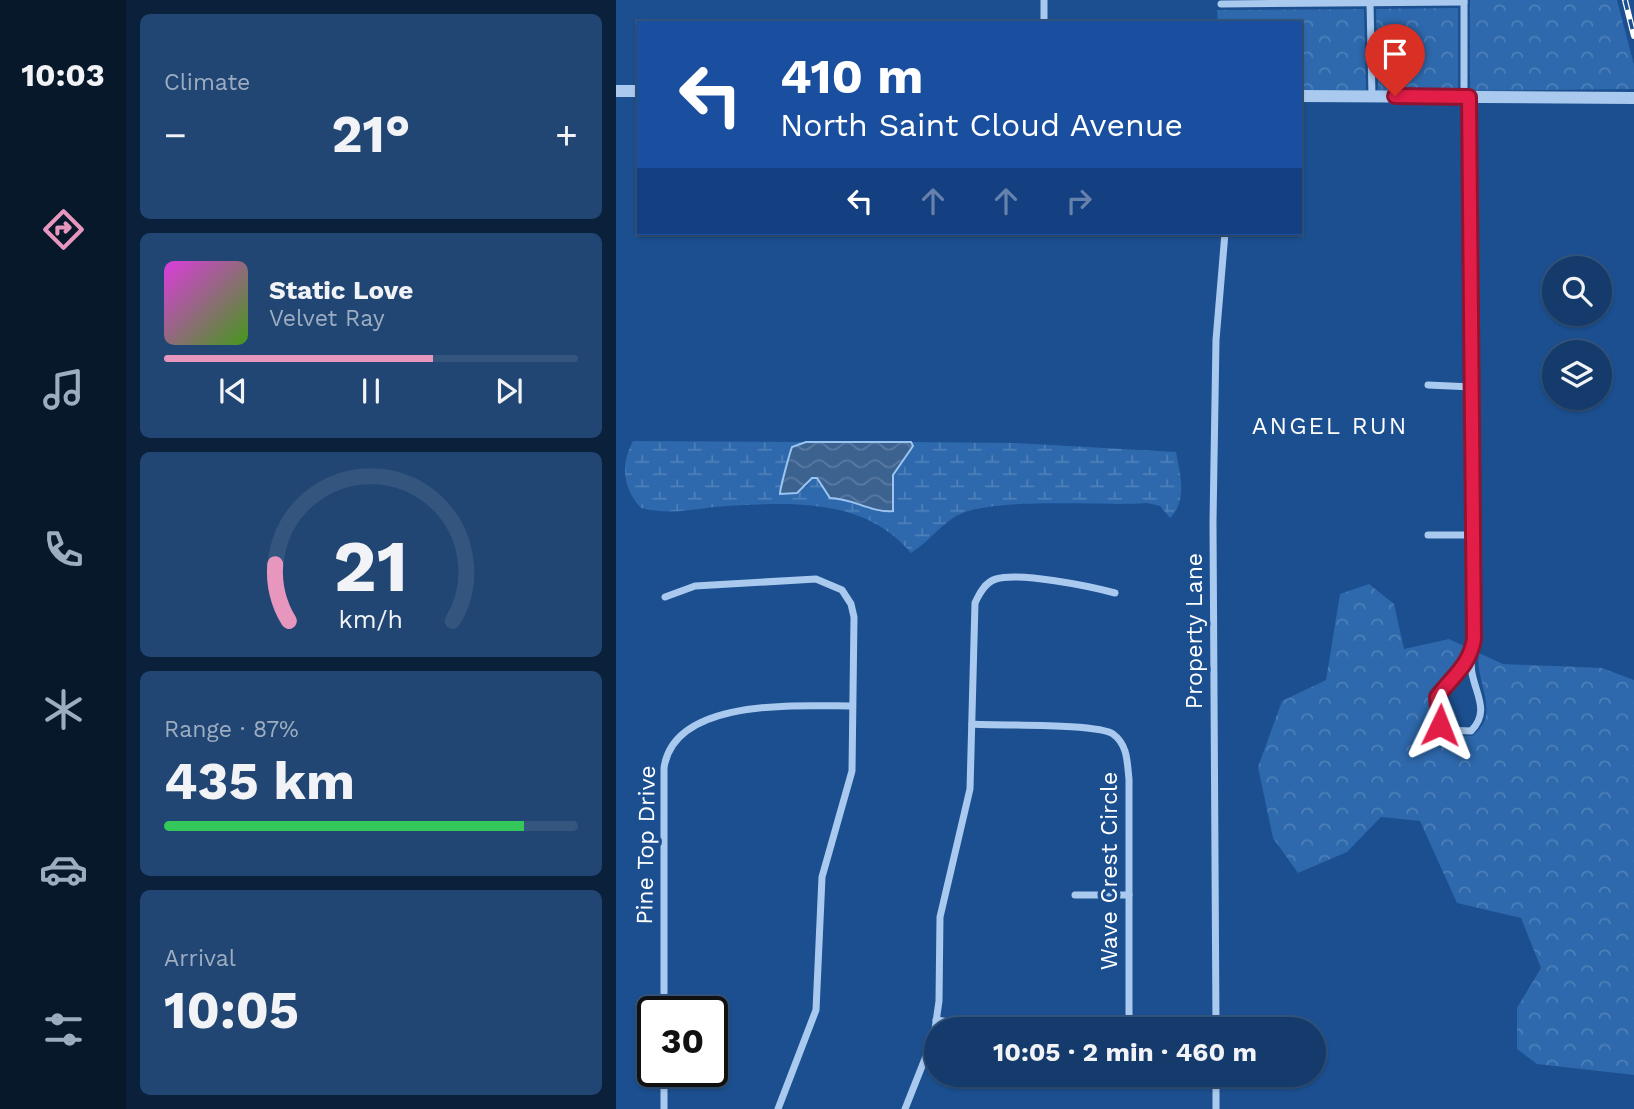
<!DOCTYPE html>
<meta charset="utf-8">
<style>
body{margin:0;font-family:"Work Sans",sans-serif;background:#214673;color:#f1f3f6;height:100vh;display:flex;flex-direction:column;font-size:26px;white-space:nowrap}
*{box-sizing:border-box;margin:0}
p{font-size:23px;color:#9dadc1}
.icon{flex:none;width:38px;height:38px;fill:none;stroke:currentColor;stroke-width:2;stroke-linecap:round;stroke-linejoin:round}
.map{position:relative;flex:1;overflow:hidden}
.drawer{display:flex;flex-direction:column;gap:14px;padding:14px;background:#0b203b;width:490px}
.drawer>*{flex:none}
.banner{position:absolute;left:21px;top:21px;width:665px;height:214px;border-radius:0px;box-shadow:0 2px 5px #0004,0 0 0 2px #33557e;background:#1a4fa0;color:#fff;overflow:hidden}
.tools{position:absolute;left:926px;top:256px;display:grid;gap:14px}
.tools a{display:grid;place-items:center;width:70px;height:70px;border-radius:50%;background:#143b6b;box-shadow:0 2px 5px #0004,0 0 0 2px #33557e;font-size:35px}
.speed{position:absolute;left:21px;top:996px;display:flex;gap:14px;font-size:35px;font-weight:700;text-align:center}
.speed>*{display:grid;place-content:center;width:91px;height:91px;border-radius:50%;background:#143b6b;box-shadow:0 2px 5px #0004,0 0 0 2px #33557e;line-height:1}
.speed .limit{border:4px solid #111;border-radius:10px;background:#fff;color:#111}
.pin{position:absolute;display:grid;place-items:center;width:60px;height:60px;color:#fff;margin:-72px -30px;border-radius:50% 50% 50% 0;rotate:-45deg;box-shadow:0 0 7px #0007}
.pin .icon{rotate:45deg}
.me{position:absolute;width:77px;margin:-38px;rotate:2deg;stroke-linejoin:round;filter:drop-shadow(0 0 5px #0008)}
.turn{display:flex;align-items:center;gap:24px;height:147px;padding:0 28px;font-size:32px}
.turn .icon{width:91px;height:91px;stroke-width:2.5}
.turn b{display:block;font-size:49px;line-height:60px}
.lanes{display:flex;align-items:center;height:66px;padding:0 28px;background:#0003;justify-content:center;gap:35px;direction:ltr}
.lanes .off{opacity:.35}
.big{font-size:52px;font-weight:700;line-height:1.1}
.drawer .widget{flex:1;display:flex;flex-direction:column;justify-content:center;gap:10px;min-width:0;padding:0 24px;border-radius:10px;background:#214673}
.drawer .dial{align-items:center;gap:0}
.dial svg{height:182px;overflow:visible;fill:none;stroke:#33557e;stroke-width:7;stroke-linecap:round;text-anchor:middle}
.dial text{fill:#f1f3f6;stroke:none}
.song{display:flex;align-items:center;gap:21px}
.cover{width:84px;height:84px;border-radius:10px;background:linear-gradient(135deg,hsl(300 70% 55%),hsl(100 70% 35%))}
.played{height:7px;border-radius:4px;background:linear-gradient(90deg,#e797bd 65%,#33557e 65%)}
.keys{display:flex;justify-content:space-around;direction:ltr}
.heat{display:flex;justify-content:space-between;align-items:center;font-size:38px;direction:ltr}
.charge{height:10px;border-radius:5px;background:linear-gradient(90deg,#34c759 87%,#33557e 0)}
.trip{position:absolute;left:308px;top:1017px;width:402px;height:70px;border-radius:35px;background:#143b6b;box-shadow:0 2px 5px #0004,0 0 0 2px #33557e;font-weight:700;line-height:70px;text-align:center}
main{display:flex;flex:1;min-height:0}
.menu{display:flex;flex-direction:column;width:126px;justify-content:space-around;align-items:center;background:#08182b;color:#9dadc1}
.menu .icon{width:49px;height:49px}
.menu .selected{color:#e797bd}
.menu b{font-size:32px;color:#f1f3f6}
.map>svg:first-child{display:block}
</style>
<main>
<nav class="menu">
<b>10:03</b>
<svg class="icon selected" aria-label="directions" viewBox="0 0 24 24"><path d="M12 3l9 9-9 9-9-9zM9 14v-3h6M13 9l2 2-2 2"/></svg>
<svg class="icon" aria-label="music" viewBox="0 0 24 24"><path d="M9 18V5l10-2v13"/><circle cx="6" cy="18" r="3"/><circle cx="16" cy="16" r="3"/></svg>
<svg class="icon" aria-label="phone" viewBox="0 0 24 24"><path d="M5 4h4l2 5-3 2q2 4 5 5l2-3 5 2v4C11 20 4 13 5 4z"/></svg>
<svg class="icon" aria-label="climate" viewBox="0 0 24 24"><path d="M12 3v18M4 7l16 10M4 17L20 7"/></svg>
<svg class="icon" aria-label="car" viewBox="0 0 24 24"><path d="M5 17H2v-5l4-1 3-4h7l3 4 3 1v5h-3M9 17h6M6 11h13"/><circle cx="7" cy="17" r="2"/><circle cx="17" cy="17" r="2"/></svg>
<svg class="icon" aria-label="filters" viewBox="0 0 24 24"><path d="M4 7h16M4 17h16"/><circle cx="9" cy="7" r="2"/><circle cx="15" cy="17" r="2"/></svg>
</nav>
<section class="drawer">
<div class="widget"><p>Climate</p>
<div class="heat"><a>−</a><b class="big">21°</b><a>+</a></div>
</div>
<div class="widget">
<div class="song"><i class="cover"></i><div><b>Static Love</b><p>Velvet Ray</p></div></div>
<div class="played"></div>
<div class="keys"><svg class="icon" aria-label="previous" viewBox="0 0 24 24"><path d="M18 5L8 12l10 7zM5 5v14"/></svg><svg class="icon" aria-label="pause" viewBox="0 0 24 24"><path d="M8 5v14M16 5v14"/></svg><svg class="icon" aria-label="next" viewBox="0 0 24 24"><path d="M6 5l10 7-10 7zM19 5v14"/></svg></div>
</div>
<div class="widget dial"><svg viewBox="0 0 100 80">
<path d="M14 69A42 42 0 1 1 86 69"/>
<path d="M14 69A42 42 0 0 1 8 44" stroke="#e797bd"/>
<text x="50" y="56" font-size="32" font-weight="700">21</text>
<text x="50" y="72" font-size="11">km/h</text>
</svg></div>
<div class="widget"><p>Range · 87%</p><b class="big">435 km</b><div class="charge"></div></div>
<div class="widget"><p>Arrival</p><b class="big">10:05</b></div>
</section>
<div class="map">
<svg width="1018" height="1109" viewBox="0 0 1018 1109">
<defs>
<pattern id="forest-crowns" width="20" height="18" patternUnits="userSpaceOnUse" patternTransform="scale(1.75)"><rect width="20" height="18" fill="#2e69ad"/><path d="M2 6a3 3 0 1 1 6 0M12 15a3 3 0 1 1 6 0" fill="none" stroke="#4d80b9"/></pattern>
<pattern id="wetland-marsh" width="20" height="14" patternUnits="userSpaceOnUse" patternTransform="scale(1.75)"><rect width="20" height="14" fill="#2e69ad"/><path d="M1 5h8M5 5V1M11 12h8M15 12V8" fill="none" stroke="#4d80b9"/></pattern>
<pattern id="water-waves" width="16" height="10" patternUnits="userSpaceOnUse" patternTransform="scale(1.75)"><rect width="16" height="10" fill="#3c6290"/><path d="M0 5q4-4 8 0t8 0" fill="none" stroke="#597aa1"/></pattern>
</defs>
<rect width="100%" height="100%" fill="#1b4f8f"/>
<g fill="url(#forest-crowns)">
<path d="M 854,0 L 1001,0 L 1018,65 L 1018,89 L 854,91 Z"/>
<path d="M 842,8 L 842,91 L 762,91 L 760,9 Z"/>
<path d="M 748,9 L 750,90 L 684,90 L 684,23 L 602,23 L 601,10 Z"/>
<path d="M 753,584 L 778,604 L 788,649 L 833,639 L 850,647 L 838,670 L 815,697 L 818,726 L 827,735 L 856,736 C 887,714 858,682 863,653 L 887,664 L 986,668 L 1018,680 L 1018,1075 L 921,1064 L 901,1049 L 901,1008 L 925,968 L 905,918 L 841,903 L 804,821 L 765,817 L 731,852 L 682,873 L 657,838 L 642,767 L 666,701 L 710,680 L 724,594 Z"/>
</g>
<path fill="url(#wetland-marsh)" d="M 17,441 L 190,442 L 176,447 C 169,460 172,475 164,489 L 190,487 L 196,478 L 201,478 L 214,498 C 241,498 246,511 277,505 L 277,475 L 297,446 L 295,442 L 400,443 L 560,452 C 564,474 572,500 554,518 L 544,506 L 531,503 C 486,507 370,495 337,518 C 322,528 311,543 295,553 C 249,498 176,502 111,506 C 78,508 59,516 25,508 C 7,488 4,466 17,441 Z"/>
<path fill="url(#water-waves)" stroke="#9cc4f0" stroke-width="2" d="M 190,442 L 295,442 L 297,446 L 277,475 L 277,511 C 255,513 236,498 214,498 L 201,478 L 196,478 L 181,493 L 164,494 C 164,488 174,452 176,447 Z"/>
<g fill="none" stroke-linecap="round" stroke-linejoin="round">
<g stroke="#a9c9ee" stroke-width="7">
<path d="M 848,0 L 848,97"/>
<path d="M 754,3 L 756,96"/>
<path d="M 605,4 L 848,2"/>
<path d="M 428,23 L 428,0"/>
<path d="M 853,97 L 858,639 C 856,650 854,662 856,673 C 860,695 874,712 855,731 L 829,730 L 821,716 L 821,697 L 843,673 L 856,653"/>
<path d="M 812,385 L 856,387"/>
<path d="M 812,535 L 857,535"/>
<path d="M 49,597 L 79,586 L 200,579 L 226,590 L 235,604 L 238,617 L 236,771 L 206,877 L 200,1010 L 162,1109"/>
<path d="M 356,724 C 382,726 482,723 497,734 C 512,745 511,762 513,779 L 513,1028"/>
<path d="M 459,895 L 513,895"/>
<path d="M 48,1012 L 48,768 C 58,697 184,706 236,706"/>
<path d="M 320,1020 L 355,1025 L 583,1027"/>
<path d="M 600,1029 L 597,522 L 600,340 L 609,233"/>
<path d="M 48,1071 L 48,1109"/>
<path d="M 600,1074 L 600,1109"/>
<path d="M 289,1109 L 318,1036 L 323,1001 L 324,917 L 354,789 L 359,603 C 363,594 369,582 380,579 C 404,572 473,586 499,593"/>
</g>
<g stroke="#a9c9ee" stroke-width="12">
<path d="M 0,91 L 23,91"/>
<path d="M 684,96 L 1018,98"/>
</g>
<defs>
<path id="rail" d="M 1009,0 L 1018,36"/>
</defs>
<use href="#rail" stroke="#fff" stroke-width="6"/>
<use href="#rail" stroke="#1b4f8f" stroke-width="3.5" stroke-dasharray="10" stroke-linecap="butt"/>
</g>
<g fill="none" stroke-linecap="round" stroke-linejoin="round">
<defs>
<path id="route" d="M 779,96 L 853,97 L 858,639 C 854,665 836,677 821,697 L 824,725"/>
</defs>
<use href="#route" stroke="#92132f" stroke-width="18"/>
<use href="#route" stroke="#e11d48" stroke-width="12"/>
</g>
<g text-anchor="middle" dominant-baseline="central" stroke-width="7" stroke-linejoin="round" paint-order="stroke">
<g font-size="23" fill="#fff" stroke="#1b4f8f">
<text transform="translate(578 631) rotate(-90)">Property Lane</text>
<text transform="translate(30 845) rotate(-89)">Pine Top Drive</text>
<text transform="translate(493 871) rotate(-90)">Wave Crest Circle</text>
</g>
<g font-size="24" letter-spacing="2" fill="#fff" stroke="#1b4f8f">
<text x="714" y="426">ANGEL RUN</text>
</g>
</g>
</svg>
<div class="tools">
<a><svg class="icon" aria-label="search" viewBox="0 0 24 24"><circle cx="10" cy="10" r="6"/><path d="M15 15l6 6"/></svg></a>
<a><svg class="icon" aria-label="layers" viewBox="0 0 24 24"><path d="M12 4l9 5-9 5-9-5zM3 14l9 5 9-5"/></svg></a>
</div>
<div class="speed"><div class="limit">30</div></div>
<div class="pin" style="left:779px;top:96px;background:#d93025"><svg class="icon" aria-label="arrive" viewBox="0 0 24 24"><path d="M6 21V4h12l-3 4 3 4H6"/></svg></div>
<svg class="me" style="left:824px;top:725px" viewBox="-20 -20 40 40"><path d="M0-17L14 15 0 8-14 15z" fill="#e11d48" stroke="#fff" stroke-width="4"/></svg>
<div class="trip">10:05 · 2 min · 460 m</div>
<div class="banner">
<div class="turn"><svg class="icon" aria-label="left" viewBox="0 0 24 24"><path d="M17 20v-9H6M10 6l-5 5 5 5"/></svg><div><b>410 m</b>North Saint Cloud Avenue</div></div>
<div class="lanes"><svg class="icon" aria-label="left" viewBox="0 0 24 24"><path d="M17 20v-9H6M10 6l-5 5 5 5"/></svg><svg class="icon off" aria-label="ahead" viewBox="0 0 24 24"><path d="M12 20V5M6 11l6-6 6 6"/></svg><svg class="icon off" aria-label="ahead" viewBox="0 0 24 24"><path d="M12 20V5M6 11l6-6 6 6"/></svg><svg class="icon off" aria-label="right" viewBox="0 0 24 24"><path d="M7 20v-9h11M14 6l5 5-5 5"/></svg></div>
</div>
</div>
</main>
